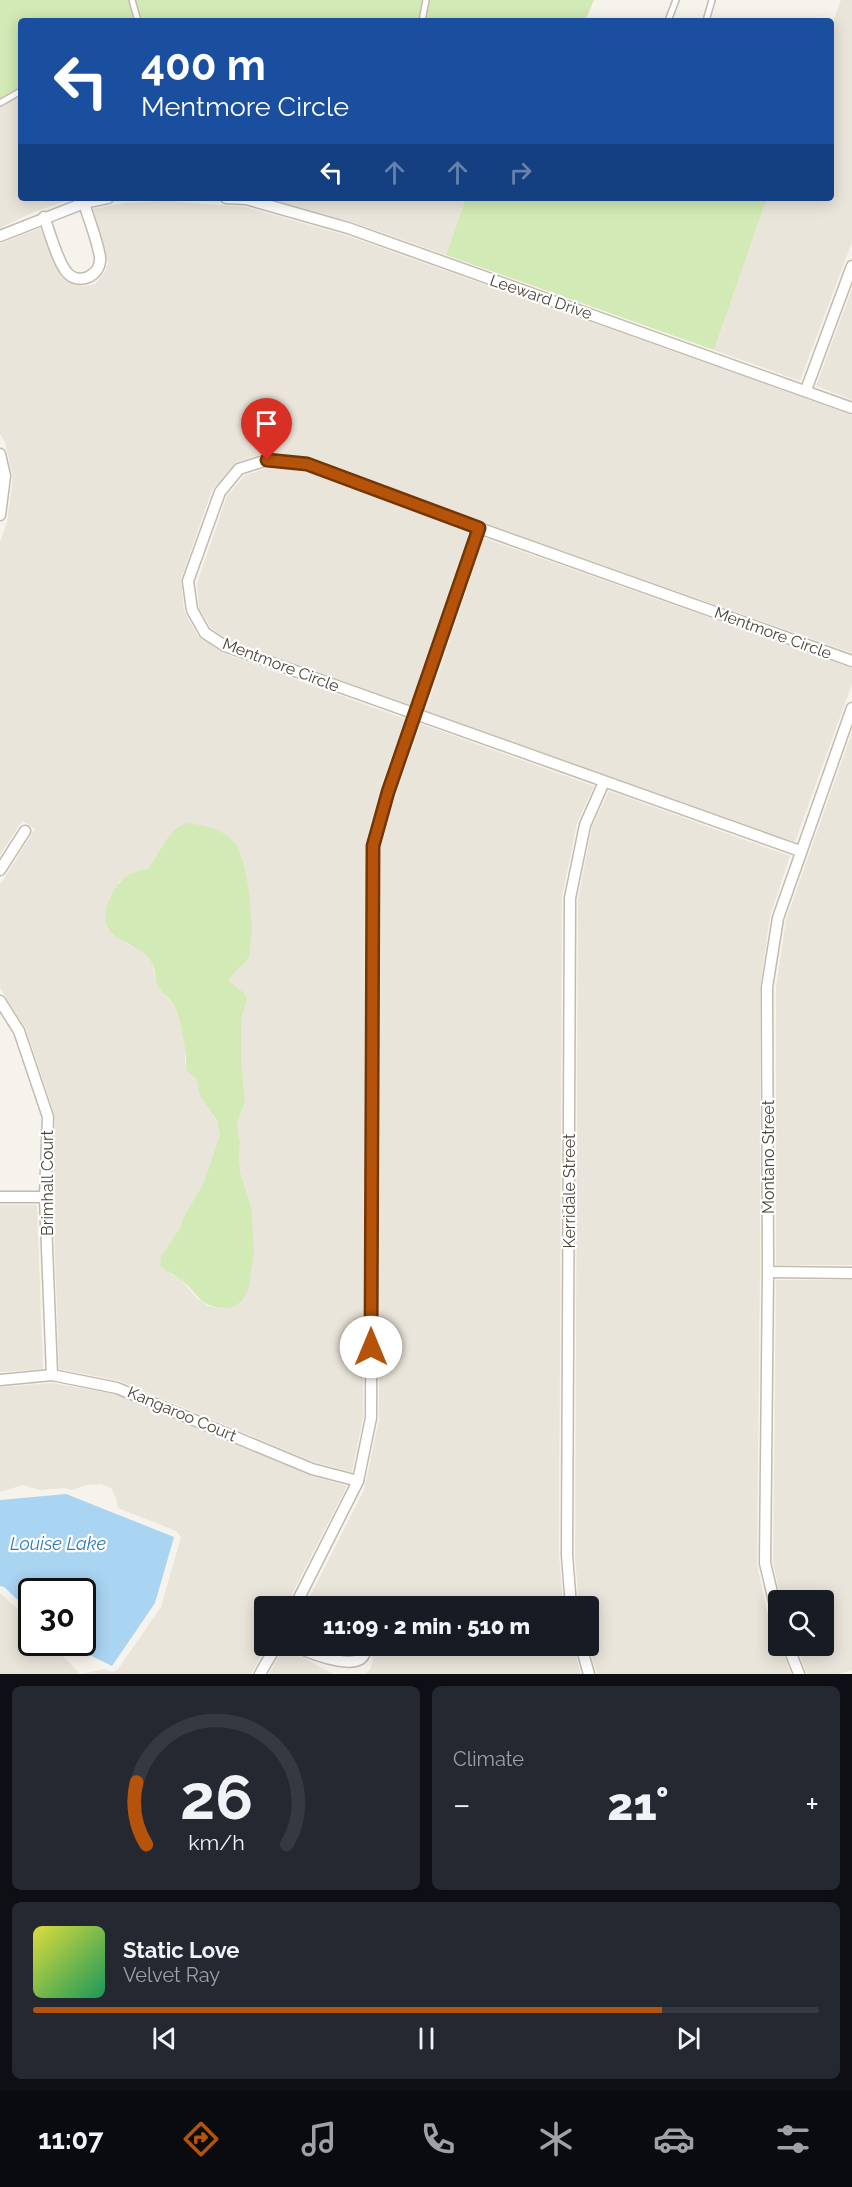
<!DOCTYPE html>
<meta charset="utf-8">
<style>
body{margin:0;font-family:Raleway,sans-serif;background:#242831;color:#f1f3f6;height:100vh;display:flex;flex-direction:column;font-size:22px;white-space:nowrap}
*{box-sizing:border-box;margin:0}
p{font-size:20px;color:#9ea1a6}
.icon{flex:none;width:33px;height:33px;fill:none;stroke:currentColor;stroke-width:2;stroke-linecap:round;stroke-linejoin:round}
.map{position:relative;height:1674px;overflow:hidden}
.side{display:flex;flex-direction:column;gap:12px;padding:12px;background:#0d0f14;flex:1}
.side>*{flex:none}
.guide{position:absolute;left:18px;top:18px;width:816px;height:183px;border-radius:6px;box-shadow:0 3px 15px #0003;background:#1a4fa0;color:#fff;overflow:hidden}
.controls{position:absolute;left:768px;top:1590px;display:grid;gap:12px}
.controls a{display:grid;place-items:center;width:66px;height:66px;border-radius:6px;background:#171b24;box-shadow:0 3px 15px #0003;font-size:30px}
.speed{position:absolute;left:18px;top:1578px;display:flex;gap:12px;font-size:30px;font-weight:700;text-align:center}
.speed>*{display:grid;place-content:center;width:78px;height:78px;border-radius:50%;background:#171b24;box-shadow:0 3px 15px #0003;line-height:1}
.speed .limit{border:3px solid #111;border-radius:9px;background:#fff;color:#111}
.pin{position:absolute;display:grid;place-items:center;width:51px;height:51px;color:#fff;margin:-62px -26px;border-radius:50% 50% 50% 0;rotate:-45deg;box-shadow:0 0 6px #0007}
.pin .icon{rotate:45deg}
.me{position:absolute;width:66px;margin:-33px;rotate:0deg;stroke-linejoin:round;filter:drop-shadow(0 0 4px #0008)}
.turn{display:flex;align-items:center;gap:21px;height:126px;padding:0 24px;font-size:27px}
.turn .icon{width:78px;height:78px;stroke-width:2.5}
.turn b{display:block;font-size:42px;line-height:51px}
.lanes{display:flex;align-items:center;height:57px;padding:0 24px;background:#0003;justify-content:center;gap:30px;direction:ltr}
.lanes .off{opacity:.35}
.big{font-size:45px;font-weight:800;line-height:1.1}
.side .card{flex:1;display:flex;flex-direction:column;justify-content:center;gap:9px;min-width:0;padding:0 21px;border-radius:9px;background:#242831}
.side .dial{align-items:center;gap:0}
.dial svg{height:156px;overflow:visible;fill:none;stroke:#363941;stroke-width:7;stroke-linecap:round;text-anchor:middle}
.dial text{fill:#f1f3f6;stroke:none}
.song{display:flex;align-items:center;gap:18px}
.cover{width:72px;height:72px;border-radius:9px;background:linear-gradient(135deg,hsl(60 70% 55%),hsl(150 70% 35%))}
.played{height:6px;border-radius:3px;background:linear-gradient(90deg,#b45309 80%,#363941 80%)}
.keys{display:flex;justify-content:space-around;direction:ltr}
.heat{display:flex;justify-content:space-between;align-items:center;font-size:33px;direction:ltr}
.side .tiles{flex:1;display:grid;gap:12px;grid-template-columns:1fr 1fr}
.card:last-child{grid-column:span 2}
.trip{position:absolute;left:254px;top:1596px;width:345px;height:60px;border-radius:6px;background:#171b24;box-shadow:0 3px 15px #0003;font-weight:800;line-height:60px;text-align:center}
.dock{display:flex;height:96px;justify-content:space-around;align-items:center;background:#090b0e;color:#9ea1a6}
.dock .icon{width:42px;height:42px}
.dock .selected{color:#b45309}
.dock b{font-size:27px;color:#f1f3f6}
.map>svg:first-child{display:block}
</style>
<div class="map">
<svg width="852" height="1674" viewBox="0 0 852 1674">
<rect width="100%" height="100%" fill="#f6f3ec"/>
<g fill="#eae5da" fill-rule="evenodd">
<path d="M 841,0 L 852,0 L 852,242 L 800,381 L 714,350 L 767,198 L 831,198 L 831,27 Z"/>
<path d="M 21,93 L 21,198 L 74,198 L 34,212 L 0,228 L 0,101 Z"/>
<path d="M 266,198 L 466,198 L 446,255 L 349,221 Z"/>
<path d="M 167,201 L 245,207 L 345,235 L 852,415 L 852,653 L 481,522 L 309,457 L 266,453 L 237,462 L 212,490 L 181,579 L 184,611 L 198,636 L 223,653 L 405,719 L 380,789 L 365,845 L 363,1417 L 352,1472 L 314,1462 L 120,1381 L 59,1369 L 53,1197 L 55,1116 L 26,1029 L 0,988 L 0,885 L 35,829 L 22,821 L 0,855 L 0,542 L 7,522 L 13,478 L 5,442 L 0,434 L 0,244 L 40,228 L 61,277 L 75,285 L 83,286 L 95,284 L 105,272 L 108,262 L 93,209 L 124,203 ZM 163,844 L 251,942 L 246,962 L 232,973 L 229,983 L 243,992 L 247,999 L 241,1020 L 241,1056 L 245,1101 L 237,1123 L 240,1142 L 239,1160 L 241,1175 L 251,1207 L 251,1228 L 231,1308 L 208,1306 L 197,1298 L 180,1279 L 171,1274 L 161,1256 L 180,1228 L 184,1216 L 203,1184 L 220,1135 L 217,1122 L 200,1096 L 196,1079 L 185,1063 L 186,1049 L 176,1008 L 166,997 L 157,984 L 152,962 L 139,949 L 125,943 L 118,882 L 140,871 L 148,869 L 156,858 Z"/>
<path d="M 852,289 L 852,400 L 816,386 Z"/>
<path d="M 268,468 L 305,471 L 469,532 L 410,705 L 229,640 L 211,628 L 199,609 L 197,583 L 227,496 L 245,475 Z"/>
<path d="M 484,538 L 852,668 L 852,684 L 795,842 L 426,711 Z"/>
<path d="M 421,724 L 594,786 L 577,823 L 562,897 L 559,1555 L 563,1606 L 314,1606 L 307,1602 L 364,1490 L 379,1420 L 381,847 L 396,795 Z"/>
<path d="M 852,732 L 852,1265 L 776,1265 L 776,988 L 786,920 Z"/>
<path d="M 609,791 L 790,856 L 770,916 L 760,986 L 760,1265 L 757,1564 L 766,1608 L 778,1646 L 780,1646 L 791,1674 L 597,1674 L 588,1643 L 588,1606 L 579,1606 L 575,1556 L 578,899 L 592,827 Z"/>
<path d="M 0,1205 L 37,1205 L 43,1369 L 0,1372 Z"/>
<path d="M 776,1280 L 852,1280 L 852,1670 L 839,1674 L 807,1674 L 797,1646 L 824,1646 L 824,1600 L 781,1600 L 773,1563 Z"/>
<path d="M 52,1383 L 115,1394 L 309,1475 L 347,1486 L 286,1606 L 264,1606 L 264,1646 L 266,1646 L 251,1674 L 81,1674 L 104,1669 L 113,1672 L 118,1669 L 161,1607 L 181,1537 L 176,1531 L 118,1508 L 116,1498 L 111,1488 L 101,1484 L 86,1485 L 72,1490 L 65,1488 L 40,1490 L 23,1485 L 0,1492 L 0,1387 Z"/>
<path d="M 0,1593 L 31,1621 L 32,1642 L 50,1643 L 80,1674 L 0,1674 Z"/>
<path d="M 371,1646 L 573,1646 L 581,1674 L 365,1674 L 370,1670 L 373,1661 Z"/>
<path d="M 284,1647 L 333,1674 L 269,1674 Z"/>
</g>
<g fill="#d2eab5">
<path d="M 0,0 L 594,0 L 585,21 L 21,21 L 21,93 L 0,101 Z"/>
<path d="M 466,198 L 767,198 L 714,350 L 446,255 Z"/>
<path d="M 186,823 C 202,825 221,828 233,841 C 249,857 256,936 248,958 C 245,966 234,968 229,982 L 243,992 L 247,999 L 241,1020 L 241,1056 L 245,1101 L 237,1123 L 240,1142 L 239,1160 L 241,1175 L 251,1207 L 254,1253 L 248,1290 L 242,1301 L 231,1308 C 196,1307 204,1298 181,1280 C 175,1275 167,1271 160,1266 L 161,1256 L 180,1228 L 184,1216 L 203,1184 L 220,1135 L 217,1121 L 200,1096 L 196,1079 L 187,1071 C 185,1063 187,1055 185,1048 C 184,1041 178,1012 175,1007 C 171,999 162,994 158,986 C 155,979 156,970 152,963 C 140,938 87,944 112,894 C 120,878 130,872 148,869 C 160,854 166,831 186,823 Z"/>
</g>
<path fill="#a9d4f2" d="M 66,1494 L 174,1537 L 155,1603 L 112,1666 L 65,1643 L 82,1642 L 82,1592 L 32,1592 L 31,1612 L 4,1587 L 0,1586 L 0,1500 Z"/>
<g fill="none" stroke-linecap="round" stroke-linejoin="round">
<defs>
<g id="service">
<path d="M 132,0 L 138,21"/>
<path d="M 422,21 L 426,0"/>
<path d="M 668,21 L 676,0"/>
<path d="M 706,21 L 712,0"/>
<path d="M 0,103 L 21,91"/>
</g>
<g id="minor">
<path d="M 226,198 L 246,199 L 348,228 L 852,408"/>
<path d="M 44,217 C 50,233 56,257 65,270 C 76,287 102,277 100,257 C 97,239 89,220 84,203"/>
<path d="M 0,236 L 84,203 L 108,198"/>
<path d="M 806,390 L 852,266"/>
<path d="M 0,454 L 5,476 L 0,515"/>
<path d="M 800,851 L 225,646 L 205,633 L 192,610 L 188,581 L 220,492 L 239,469 L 267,460 L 307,463 L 479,528 L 852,661"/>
<path d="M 0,870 L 25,831"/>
<path d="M 0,1001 L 19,1031 L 48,1117 L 45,1197 L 52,1375"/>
<path d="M 0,1197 L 45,1197"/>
<path d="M 768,1272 L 852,1273"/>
<path d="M 0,1380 L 52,1375 L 117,1388 L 312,1469 L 358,1481"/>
<path d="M 295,1606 L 358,1481 L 371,1418 L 373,846 L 388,792 L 479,528"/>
<path d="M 571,1606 L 567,1555 L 570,898 L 585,825 L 604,782"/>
<path d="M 778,1618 L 765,1563 L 768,1272 L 767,987 L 778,918 L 852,708"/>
<path d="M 295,1646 C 316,1656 365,1674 365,1649 L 362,1646"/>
<path d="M 581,1646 L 589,1674"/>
<path d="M 788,1646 L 799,1674"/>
<path d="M 260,1674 L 276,1646"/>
</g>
</defs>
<use href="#service" stroke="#c2bbae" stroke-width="8"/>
<use href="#minor" stroke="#c2bbae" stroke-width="13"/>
<use href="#service" stroke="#fff" stroke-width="5"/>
<use href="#minor" stroke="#fff" stroke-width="10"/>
</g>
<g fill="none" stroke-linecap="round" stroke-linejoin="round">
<defs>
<path id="route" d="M 267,460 L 307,464 L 479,528 L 388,792 L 373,846 L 371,1347"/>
</defs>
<use href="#route" stroke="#753606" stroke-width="15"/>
<use href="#route" stroke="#b45309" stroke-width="10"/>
</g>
<g text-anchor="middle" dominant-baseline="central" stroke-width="4.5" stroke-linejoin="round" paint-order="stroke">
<g font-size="16" fill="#4b4439" stroke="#fff">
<text transform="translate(541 297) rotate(19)">Leeward Drive</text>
<text transform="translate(773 633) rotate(20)">Mentmore Circle</text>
<text transform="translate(281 665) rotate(21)">Mentmore Circle</text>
<text transform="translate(768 1157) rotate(-90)">Montano Street</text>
<text transform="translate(47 1183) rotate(-90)">Brimhall Court</text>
<text transform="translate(569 1191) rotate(-90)">Kerridale Street</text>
<text transform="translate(182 1414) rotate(23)">Kangaroo Court</text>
</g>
<g font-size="18" font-style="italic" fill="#2e7ab2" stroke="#fff">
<text x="58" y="1543">Louise Lake</text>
</g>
</g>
</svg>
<div class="controls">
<a><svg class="icon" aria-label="search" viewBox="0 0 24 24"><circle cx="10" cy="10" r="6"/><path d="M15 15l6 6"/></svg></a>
</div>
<div class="speed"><div class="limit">30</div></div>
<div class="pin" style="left:267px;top:460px;background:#d93025"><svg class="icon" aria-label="arrive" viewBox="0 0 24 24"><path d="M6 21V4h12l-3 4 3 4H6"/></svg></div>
<svg class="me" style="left:371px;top:1347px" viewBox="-20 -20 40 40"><circle r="19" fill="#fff"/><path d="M0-13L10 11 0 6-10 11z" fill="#b45309"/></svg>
<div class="trip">11:09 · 2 min · 510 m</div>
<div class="guide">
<div class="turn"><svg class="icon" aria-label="left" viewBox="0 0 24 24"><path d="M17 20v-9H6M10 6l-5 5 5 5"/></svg><div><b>400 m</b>Mentmore Circle</div></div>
<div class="lanes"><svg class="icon" aria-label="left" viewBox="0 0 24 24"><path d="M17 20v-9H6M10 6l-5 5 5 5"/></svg><svg class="icon off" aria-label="ahead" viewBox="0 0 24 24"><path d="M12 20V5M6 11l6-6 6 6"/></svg><svg class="icon off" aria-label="ahead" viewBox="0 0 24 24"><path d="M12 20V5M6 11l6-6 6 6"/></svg><svg class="icon off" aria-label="right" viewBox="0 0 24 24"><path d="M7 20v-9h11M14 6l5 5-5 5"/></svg></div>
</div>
</div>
<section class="side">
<div class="tiles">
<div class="card dial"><svg viewBox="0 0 100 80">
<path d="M14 69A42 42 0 1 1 86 69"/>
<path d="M14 69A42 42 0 0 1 9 37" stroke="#b45309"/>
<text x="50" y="56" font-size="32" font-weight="700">26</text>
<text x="50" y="72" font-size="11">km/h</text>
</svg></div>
<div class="card"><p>Climate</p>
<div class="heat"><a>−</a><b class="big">21°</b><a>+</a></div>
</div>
<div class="card">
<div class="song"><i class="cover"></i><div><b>Static Love</b><p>Velvet Ray</p></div></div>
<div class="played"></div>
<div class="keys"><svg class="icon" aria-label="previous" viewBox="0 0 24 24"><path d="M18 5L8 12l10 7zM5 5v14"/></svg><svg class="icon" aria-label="pause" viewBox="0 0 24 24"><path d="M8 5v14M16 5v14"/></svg><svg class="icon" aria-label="next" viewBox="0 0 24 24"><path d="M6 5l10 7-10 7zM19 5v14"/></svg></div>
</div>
</div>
</section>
<nav class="dock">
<b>11:07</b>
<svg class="icon selected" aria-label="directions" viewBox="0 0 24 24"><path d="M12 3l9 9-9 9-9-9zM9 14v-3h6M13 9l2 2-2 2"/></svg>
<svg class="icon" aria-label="music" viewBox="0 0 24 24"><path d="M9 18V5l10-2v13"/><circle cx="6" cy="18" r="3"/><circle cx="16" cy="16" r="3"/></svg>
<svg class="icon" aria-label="phone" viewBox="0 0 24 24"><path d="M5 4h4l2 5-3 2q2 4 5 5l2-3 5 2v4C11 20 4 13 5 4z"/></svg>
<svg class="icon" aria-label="climate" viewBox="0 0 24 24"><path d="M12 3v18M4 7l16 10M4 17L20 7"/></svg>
<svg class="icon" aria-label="car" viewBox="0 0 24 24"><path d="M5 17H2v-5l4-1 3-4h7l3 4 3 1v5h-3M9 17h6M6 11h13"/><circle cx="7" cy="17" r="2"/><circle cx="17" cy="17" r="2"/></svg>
<svg class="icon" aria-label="filters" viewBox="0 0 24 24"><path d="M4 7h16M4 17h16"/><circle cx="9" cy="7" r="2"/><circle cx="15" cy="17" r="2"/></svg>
</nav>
